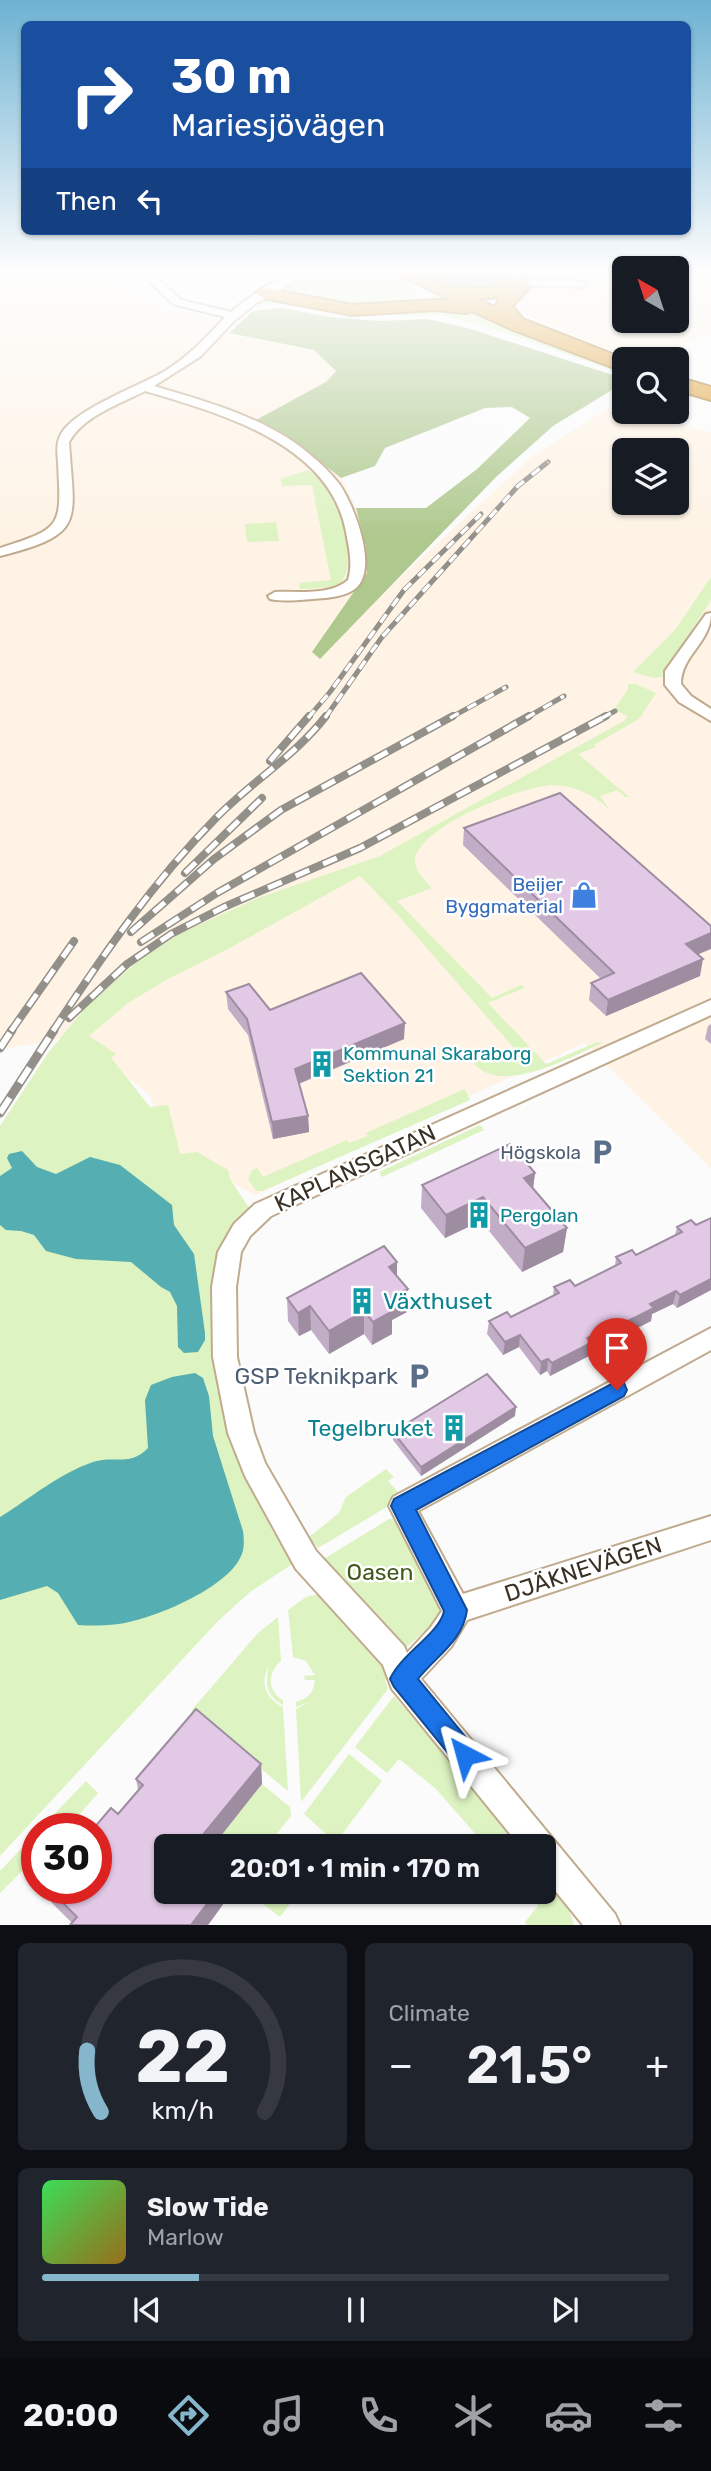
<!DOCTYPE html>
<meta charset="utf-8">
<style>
body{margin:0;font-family:Rubik,sans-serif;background:#20242c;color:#f1f3f6;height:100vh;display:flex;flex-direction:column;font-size:26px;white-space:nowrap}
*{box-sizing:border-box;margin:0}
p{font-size:23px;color:#9ea1a6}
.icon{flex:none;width:38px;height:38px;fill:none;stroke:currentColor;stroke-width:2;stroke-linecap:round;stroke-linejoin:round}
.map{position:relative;height:1925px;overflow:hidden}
.panel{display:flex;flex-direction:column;gap:18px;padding:18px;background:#0d0f14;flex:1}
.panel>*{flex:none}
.hud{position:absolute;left:21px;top:21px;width:670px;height:214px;border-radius:10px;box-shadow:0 2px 5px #0004;background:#1a4fa0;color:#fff;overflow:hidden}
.needle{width:46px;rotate:321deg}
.tools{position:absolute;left:612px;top:256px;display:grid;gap:14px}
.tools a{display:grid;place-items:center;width:77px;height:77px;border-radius:10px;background:#171b24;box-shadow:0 2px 5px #0004;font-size:35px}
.speed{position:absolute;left:21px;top:1813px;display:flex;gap:14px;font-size:35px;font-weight:700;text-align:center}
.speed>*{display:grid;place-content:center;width:91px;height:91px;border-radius:50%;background:#171b24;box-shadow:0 2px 5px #0004;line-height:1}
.speed .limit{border:10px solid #d22;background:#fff;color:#111}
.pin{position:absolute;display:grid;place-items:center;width:60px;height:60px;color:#fff;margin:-72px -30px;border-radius:50% 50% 50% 0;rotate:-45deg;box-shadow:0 0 7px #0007}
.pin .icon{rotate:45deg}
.me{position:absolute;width:77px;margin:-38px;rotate:321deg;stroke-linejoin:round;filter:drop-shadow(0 0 5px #0008)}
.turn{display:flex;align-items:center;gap:24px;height:147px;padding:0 35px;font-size:32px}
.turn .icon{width:91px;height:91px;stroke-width:2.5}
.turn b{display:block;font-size:49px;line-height:60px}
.then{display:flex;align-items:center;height:66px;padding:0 35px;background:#0003;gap:14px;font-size:26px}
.big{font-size:52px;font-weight:600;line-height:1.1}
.panel .card{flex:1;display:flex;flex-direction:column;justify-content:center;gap:10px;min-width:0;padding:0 24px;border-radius:10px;background:#20242c}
.panel .dial{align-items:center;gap:0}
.dial svg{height:182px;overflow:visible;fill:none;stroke:#363941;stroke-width:7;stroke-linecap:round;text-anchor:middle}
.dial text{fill:#f1f3f6;stroke:none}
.song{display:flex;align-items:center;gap:21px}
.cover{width:84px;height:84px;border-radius:10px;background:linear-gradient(135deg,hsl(130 70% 55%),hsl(40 70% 35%))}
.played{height:7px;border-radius:4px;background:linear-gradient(90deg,#86b6cc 25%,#363941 25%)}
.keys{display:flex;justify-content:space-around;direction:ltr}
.heat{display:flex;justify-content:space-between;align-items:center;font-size:38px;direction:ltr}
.panel .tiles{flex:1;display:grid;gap:18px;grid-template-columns:1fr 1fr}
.card:last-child{grid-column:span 2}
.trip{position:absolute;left:154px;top:1834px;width:402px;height:70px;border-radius:10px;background:#171b24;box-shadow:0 2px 5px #0004;font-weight:600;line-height:70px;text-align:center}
.menu{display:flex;height:112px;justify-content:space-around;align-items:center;background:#090b0e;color:#9ea1a6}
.menu .icon{width:49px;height:49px}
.menu .selected{color:#86b6cc}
.menu b{font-size:32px;color:#f1f3f6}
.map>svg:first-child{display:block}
</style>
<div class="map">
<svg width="711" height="1925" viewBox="0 0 711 1925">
<rect width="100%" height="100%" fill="#fbfbfb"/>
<g fill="#fef3e4" fill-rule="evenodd">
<path d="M 0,271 L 119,271 L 124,283 L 171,311 L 217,320 L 229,334 L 314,351 L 338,371 L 307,450 L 342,479 L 392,585 L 535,454 L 609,408 L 711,432 L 711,1168 L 584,1043 L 256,1195 L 174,1155 L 149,1094 L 73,1036 L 0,1050 ZM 625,450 L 677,450 L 677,502 L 625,502 Z"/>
<path d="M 584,271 L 625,271 L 625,320 L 677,320 L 677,271 L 711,273 L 711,332 L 654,359 L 633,359 L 537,321 L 514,307 L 519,298 L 535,288 L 538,277 Z"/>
</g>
<g fill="#ddf3c1">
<path d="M 315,271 C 340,271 407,262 416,292 C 405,319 301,304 280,291 L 281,288 Z"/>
<path d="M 267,300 L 332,311 L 427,307 L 464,310 L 625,370 L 625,375 L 513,335 L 445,316 L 353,315 L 285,304 L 257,304 Z"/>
<path d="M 308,470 C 336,485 365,563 337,587 L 300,589 L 299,583 L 331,580 L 312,485 L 282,486 L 281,479 Z"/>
<path d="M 276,522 L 279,541 L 247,542 L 245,524 Z"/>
<path d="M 711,577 L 711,600 L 662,677 L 653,678 L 633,672 L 675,630 Z"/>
<path d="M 628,684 L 636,684 L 656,693 L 639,719 L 594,745 L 596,747 L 578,754 L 629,797 L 625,797 L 617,790 L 600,796 L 610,810 C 594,795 575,785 552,785 C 522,786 416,827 415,861 C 415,872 425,880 432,888 L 397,901 L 492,998 L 521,985 L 524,988 L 488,1003 L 546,1064 L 597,1042 L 603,1043 C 572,1056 503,1096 474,1064 L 475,1061 L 514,1048 L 398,915 L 360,876 L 226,950 L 166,980 L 128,1003 L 89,1036 L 116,1054 L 111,1058 L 150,1107 L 168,1105 L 180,1154 L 197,1152 L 228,1170 L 230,1179 L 251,1211 L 225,1245 L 245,1475 L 273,1532 L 294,1563 L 250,1592 L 218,1621 L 0,1856 L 0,1126 L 48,1053 L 87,1006 L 139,960 L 179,934 L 258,898 L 380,856 L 624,721 L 628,716 L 614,710 L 628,689 Z"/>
<path d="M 465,1089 L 470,1100 L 262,1191 L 256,1191 L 248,1179 L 252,1170 L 257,1168 L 263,1177 L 347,1140 L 349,1143 L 368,1136 L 366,1133 Z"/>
<path d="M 480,1125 L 484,1130 L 382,1177 L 379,1172 Z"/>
<path d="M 386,1469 L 394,1477 L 388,1481 L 399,1493 L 404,1490 L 406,1493 L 395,1502 L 318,1548 L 309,1537 L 339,1513 L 346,1497 Z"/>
<path d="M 397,1518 L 440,1610 L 437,1620 L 400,1653 L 322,1560 L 389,1519 Z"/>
<path d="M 319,1594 L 391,1662 L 385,1680 L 388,1689 L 301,1802 L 296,1709 L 311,1701 L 296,1707 L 296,1702 C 308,1698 314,1693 315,1680 L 305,1680 L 304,1676 L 315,1675 L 306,1661 L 293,1657 L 288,1610 L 306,1597 Z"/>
<path d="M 278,1617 L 281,1661 C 267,1673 267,1691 283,1700 L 283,1705 C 266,1696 265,1683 269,1666 C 259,1683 266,1699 283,1707 L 288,1791 L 191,1711 L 258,1633 Z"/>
<path d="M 394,1696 L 522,1846 L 486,1846 L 435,1788 L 399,1759 L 387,1773 L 355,1747 Z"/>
<path d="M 349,1754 L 382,1781 L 333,1846 L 316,1846 L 326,1834 L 304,1814 Z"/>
<path d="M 86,1781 L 98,1793 L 67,1829 L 40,1829 Z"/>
<path d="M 262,1784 L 290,1807 L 291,1816 L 267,1846 L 221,1846 L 216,1842 Z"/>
<path d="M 37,1832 L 37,1856 L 0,1893 L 0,1871 Z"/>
<path d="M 544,1872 L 565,1898 L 574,1925 L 526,1925 L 525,1922 L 538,1906 L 526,1892 L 544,1892 Z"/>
<path d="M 248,1892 L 299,1892 L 280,1917 Z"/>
</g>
<g fill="#aec88d">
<path d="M 415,271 L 503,271 L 511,280 L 505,288 L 455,289 Z"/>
<path d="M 282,308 L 330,317 L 379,321 L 428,319 L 471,329 L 625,379 L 625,382 L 553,426 L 496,477 L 320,659 L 312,652 L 367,573 L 366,547 L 356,508 L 426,508 L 477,469 L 530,418 L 512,407 L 485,408 L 385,448 L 375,466 L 341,478 L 304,449 L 256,420 L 326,382 L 336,371 L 314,350 L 229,333 L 253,311 Z"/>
</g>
<g fill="#55aeb1">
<path d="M 22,1151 L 37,1167 L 56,1174 L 90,1157 L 120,1165 L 172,1205 L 174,1225 L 194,1254 L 205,1333 L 205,1340 L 198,1352 L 184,1353 L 178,1347 L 177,1306 L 170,1292 L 161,1287 L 131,1262 L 76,1259 L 46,1251 L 34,1235 L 21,1231 L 6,1230 L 0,1225 L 0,1176 L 12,1168 L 7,1158 L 9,1154 Z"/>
<path d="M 195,1373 L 203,1378 L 209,1396 L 213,1436 L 243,1531 C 244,1540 245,1550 240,1558 C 226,1587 163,1614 133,1621 C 115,1626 97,1626 78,1625 L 58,1593 L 47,1586 L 0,1600 L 0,1517 C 31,1498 58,1474 93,1462 C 114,1455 130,1467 148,1448 L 145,1400 L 151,1385 L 172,1377 Z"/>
</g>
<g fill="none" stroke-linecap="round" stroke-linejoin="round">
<defs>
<g id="street">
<path d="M 139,271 L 150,271 L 181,300 L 231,312 C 253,294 283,271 313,271 L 255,304 L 233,322 L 201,356 L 154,386 C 208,402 271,419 314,458 C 323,465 333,476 340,485 C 354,506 377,564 358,586 C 348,597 327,598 313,599 C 299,600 283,602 270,599 L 268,596 L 275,592 C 297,591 331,596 348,580 C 353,564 349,548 346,532 C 330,443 219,413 145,391 C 120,404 83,416 69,442 C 74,522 87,534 0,556 L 0,548 C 64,528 61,526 58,462 C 57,450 56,441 63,431 C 79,408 139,386 165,371 C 189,356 206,338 225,317 L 173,304 Z"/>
<path d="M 504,271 L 515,271 L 521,279 L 581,281 L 586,284 L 581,287 L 518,285 Z"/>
<path d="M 711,613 C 711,643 681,655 681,684 L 691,696 L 711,709 L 711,721 L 679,702 L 665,685 L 665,671 L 706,614 Z"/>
<path d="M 711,1000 L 711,1015 L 271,1216 L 250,1236 L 241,1252 L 236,1287 L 237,1357 L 254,1433 L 265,1463 L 316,1551 L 404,1646 L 407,1653 L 431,1627 L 442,1611 L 389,1506 L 393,1497 L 711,1328 L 711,1350 L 418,1511 L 463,1594 L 711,1516 L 711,1540 L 467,1620 L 451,1647 L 421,1679 L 615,1914 L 620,1925 L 583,1925 L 544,1877 L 544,1846 L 520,1846 L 392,1689 L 383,1665 L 296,1569 L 245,1476 L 228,1433 L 213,1357 L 212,1287 L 218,1252 L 234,1224 L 255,1204 Z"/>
</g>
<g id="highway">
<path d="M 393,271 L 416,271 L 450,287 L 488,288 L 512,278 L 524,278 L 531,286 L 512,306 L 523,319 L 625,359 L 625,372 L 511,329 L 472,311 L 465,313 L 436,310 L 352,315 L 264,298 L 255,293 L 264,288 L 352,305 L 436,300 L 452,301 ZM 500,297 L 495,307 L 477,299 Z"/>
<path d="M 677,377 L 711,387 L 711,400 L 677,390 Z"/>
</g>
</defs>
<use href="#street" stroke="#c1ab8e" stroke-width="4"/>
<use href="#highway" stroke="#a47728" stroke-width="4"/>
<use href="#street" fill="#fff" fill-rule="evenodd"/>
<use href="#highway" fill="#de9c2a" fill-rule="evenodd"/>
<defs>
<g id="rail-far2">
<path d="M 308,718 L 330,692 L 404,590 L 481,514"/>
<path d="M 325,718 L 382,637 L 518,486 L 548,462"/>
<path d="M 450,718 L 506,687"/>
<path d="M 526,718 L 564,696"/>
<path d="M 602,718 L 615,711"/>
</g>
<g id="rail-far1">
<path d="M 270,761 L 309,716"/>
<path d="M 185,873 L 262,798"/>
<path d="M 131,932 L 214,859 L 281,810 L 453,716"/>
<path d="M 141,942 L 217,893 L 529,716"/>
<path d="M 69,1018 L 127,964 L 171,934 L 224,907 L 360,848 L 606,716"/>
<path d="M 11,1031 L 74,941"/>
<path d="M 53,1031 C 103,955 152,883 216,818 C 251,782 295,756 326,716"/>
</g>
<g id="rail">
<path d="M 0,1048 L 12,1030"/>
<path d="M 0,1113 L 54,1030"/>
</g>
</defs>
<use href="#rail-far2" stroke="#938f89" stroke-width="5"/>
<use href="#rail-far1" stroke="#938f89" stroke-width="8"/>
<use href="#rail" stroke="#938f89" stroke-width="9"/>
<use href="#rail-far2" stroke="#fff" stroke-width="3.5" stroke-dasharray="10" stroke-linecap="butt"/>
<use href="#rail-far1" stroke="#fff" stroke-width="5" stroke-dasharray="15" stroke-linecap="butt"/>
<use href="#rail" stroke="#fff" stroke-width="6" stroke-dasharray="18" stroke-linecap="butt"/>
</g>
<g fill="#c2adc6">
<path d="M 464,828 L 697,954 L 700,976 L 606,1016 L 589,1000 L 591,983 L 601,979 L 463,845 Z"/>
<path d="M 226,992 L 270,1010 L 404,1039 L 299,1084 L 308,1116 L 309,1132 L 273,1139 L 248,1035 L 228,1009 Z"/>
<path d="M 711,1024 L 711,1044 L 705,1039 L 708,1026 Z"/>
<path d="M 535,1173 L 533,1189 L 567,1228 L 563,1252 L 522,1272 L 481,1221 L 445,1238 L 421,1208 L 422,1185 Z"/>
<path d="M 711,1218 L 711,1290 L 677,1308 L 673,1304 L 652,1314 L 651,1321 L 614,1340 L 612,1338 L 591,1348 L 589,1356 L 550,1376 L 547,1371 L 540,1375 L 519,1347 L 503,1355 L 487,1334 L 489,1321 L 511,1317 L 553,1295 L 554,1287 L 575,1286 L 615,1266 L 616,1257 L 636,1255 L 675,1235 L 677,1227 L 696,1225 Z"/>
<path d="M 397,1262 L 397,1276 L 407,1312 L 392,1320 L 392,1334 L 372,1345 L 364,1334 L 329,1354 L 311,1330 L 299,1336 L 288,1321 L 287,1298 Z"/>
<path d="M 515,1416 L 421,1476 L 393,1440 L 393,1432 Z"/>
<path d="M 261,1764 L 262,1784 L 166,1892 L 232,1892 L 208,1925 L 72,1923 L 52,1903 L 46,1888 L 96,1888 L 138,1790 L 136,1779 Z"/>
</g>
<g fill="#9e8da1">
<path d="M 711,933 L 711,949 L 682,961 L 686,944 Z"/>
<path d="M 703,959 L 700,976 L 606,1016 L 608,1000 Z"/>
<path d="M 405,1023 L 404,1039 L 295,1085 L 295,1069 Z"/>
<path d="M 308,1116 L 309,1132 L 273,1139 L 272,1122 Z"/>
<path d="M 535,1173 L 532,1196 L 524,1178 Z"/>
<path d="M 483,1197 L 481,1221 L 445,1238 L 446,1215 Z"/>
<path d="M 567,1228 L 563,1252 L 522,1272 L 525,1248 Z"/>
<path d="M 397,1262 L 397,1286 L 389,1267 Z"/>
<path d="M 711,1273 L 711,1290 L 677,1308 L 680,1295 Z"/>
<path d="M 408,1289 L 407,1312 L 392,1320 L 392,1334 L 372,1345 L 373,1322 L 385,1301 Z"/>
<path d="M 676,1291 L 673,1304 L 652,1314 L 651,1321 L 614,1340 L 616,1327 L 650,1304 Z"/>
<path d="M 310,1306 L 311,1330 L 299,1336 L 298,1313 Z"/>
<path d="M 364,1311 L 364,1334 L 329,1354 L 329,1331 Z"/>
<path d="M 614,1325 L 612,1338 L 591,1348 L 589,1356 L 550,1376 L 552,1363 L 587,1338 Z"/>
<path d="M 520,1335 L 519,1347 L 503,1355 L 505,1342 Z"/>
<path d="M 548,1359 L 547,1371 L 540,1375 L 541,1362 Z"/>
<path d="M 516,1407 L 515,1416 L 421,1476 L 421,1467 Z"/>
<path d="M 261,1764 L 262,1784 L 213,1846 L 202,1836 Z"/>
<path d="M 216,1892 L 232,1892 L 208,1925 L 191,1925 Z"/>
</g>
<g fill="#e2c9e6" stroke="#9e8da1" stroke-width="2">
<path d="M 560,793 L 711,926 L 711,933 L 686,944 L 703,959 L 608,1000 L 591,983 L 614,973 L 464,828 Z"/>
<path d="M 361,973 L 405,1023 L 295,1069 L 308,1116 L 272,1122 L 247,1019 L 226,992 L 249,984 L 270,1010 Z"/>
<path d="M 510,1144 L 535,1173 L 524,1178 L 567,1228 L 525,1248 L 483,1197 L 446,1215 L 422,1185 Z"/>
<path d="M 711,1218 L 711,1279 L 680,1295 L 676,1291 L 650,1304 L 654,1308 L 616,1327 L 614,1325 L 587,1338 L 591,1343 L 552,1363 L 548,1359 L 541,1362 L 520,1335 L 505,1342 L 489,1321 L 507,1312 L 511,1317 L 559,1293 L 554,1287 L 570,1280 L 575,1286 L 621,1263 L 616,1257 L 632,1250 L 636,1255 L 682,1232 L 677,1227 L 691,1220 L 696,1225 Z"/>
<path d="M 384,1246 L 397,1262 L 389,1267 L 408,1289 L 385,1301 L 393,1311 L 373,1322 L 364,1311 L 329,1331 L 310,1306 L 298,1313 L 287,1298 Z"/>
<path d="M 487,1374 L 516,1407 L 421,1467 L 393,1432 Z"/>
<path d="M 196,1709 L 261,1764 L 202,1836 L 213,1846 L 166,1846 L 166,1892 L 216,1892 L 191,1925 L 70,1925 L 77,1917 L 48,1888 L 96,1888 L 96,1829 L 93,1829 L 111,1808 L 118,1814 L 130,1800 L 143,1785 L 136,1779 Z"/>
</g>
<linearGradient id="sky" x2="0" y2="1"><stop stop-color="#6db2d2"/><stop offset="0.5" stop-color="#fdfdfd"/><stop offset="1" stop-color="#fdfdfd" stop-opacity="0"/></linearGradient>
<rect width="711" height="541" fill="url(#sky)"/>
<path fill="#1a73e8" stroke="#114b97" stroke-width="2" d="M 617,1381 L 624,1383 L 627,1390 L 624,1396 L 416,1510 L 467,1610 C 463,1641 436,1656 418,1679 L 473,1746 L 477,1755 L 473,1763 L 465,1767 L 456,1763 L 394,1687 L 390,1679 C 401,1654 440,1633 444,1611 L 391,1506 L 394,1499 Z"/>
<defs>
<symbol id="shop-bare" viewBox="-9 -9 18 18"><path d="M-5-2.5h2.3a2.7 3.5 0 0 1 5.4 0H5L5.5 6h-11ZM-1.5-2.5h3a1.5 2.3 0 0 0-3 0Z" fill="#3f7fe0" stroke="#fff" stroke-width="2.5" paint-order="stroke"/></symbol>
<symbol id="building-bare" viewBox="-9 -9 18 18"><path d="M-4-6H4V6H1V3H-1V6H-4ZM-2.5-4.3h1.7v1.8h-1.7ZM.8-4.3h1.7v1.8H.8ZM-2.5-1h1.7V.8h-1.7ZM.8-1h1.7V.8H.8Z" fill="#0f9aa8" stroke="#fff" stroke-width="2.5" paint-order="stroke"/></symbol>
<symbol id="parking-bare" viewBox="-9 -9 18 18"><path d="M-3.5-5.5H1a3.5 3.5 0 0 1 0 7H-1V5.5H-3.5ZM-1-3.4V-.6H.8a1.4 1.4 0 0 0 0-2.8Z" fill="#5c6f8a" stroke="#fff" stroke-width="2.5" paint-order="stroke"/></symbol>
</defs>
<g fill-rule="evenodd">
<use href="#shop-bare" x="565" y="876" width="38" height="38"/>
<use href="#building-bare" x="303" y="1045" width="38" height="38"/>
<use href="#parking-bare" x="583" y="1133" width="38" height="38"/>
<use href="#building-bare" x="460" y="1196" width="38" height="38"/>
<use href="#building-bare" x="343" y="1282" width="38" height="38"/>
<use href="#parking-bare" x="400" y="1357" width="38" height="38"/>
<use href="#building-bare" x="435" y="1409" width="38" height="38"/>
</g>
<g text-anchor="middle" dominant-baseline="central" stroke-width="5" stroke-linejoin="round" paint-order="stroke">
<g font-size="19" fill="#366cbe" stroke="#fff" text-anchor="end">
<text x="563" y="884">Beijer<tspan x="563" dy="22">Byggmaterial</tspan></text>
</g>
<g font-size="19" fill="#0d838f" stroke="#fff" text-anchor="start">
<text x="343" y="1053">Kommunal Skaraborg<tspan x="343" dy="22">Sektion 21</tspan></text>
<text x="500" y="1215">Pergolan</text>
</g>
<g font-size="19" fill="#4e5e75" stroke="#fff" text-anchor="end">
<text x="581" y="1152">Högskola</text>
</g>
<g font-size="23" fill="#393125" stroke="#fff">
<text transform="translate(355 1168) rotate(-25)">KAPLANSGATAN</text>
<text transform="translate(583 1569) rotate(-18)">DJÄKNEVÄGEN</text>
</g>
<g font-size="23" fill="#0d838f" stroke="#fff" text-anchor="start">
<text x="383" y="1301">Växthuset</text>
<text x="433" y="1428" text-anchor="end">Tegelbruket</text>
</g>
<g font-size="23" fill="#4e5e75" stroke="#fff" text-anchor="end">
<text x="398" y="1376">GSP Teknikpark</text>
</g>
<g font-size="23" fill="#42591b" stroke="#fff">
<text x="380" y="1572">Oasen</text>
</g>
</g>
</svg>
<div class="tools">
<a><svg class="needle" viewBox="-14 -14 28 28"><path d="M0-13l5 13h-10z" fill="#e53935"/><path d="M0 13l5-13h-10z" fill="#9ea1a6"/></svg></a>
<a><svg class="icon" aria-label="search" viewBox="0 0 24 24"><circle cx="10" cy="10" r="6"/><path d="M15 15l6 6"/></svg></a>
<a><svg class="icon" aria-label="layers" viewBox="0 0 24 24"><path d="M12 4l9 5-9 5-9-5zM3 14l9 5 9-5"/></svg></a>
</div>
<div class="speed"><div class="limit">30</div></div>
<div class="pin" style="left:617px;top:1390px;background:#d93025"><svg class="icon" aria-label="arrive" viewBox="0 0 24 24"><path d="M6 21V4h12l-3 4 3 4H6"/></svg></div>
<svg class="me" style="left:465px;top:1755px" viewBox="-20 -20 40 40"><path d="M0-17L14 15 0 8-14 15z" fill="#1a73e8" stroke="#fff" stroke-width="4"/></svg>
<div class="trip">20:01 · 1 min · 170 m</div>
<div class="hud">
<div class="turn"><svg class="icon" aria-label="right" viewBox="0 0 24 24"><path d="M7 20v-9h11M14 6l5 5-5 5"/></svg><div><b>30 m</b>Mariesjövägen</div></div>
<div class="then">Then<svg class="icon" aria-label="left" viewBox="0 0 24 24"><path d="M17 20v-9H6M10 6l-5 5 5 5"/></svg></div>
</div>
</div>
<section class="panel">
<div class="tiles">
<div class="card dial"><svg viewBox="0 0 100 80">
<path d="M14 69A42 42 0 1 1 86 69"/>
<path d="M14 69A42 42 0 0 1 8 42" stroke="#86b6cc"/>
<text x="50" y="56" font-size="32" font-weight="700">22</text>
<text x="50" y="72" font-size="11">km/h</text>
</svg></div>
<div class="card"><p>Climate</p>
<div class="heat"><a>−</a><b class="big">21.5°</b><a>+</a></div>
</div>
<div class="card">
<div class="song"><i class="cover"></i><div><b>Slow Tide</b><p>Marlow</p></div></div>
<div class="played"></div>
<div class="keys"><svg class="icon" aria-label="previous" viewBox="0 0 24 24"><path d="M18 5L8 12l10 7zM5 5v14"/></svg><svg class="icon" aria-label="pause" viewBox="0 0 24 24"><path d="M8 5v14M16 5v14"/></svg><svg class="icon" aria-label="next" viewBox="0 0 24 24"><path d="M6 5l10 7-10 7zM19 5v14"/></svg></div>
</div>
</div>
</section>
<nav class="menu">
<b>20:00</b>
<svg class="icon selected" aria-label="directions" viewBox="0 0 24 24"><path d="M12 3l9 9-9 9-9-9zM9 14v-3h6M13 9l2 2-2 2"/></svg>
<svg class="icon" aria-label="music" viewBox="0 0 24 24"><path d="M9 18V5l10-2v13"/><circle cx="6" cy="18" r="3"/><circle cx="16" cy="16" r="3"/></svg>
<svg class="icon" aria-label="phone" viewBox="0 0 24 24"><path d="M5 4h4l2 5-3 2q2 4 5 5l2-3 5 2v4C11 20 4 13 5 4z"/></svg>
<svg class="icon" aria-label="climate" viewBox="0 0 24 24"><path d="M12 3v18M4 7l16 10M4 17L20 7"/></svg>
<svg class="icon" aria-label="car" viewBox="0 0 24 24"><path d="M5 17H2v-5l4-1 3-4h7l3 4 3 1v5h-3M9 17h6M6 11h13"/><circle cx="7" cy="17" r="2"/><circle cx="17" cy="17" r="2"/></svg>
<svg class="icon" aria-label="filters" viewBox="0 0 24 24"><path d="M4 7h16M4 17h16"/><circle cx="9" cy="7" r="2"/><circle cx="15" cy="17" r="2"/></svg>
</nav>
